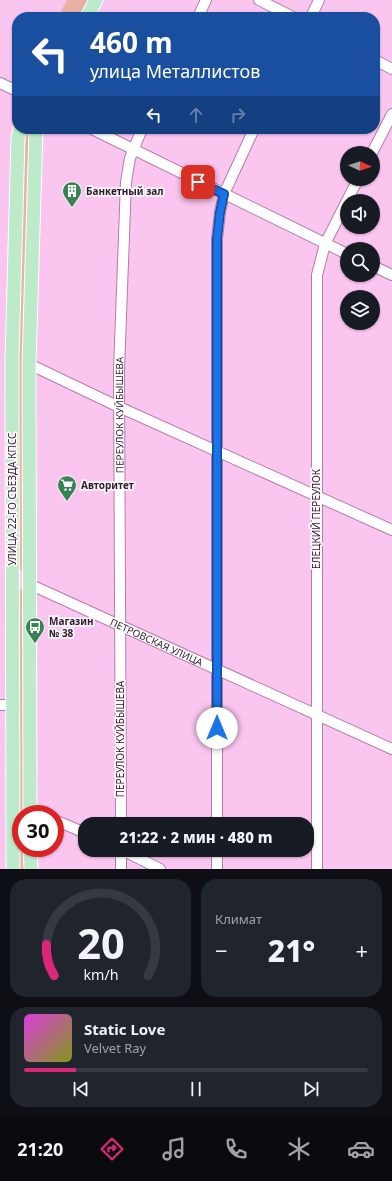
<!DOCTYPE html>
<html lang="ru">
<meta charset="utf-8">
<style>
body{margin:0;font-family:"Noto Sans",sans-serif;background:#20242c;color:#f1f3f6;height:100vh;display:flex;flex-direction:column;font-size:15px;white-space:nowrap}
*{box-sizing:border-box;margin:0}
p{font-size:13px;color:#9ea1a6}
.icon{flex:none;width:22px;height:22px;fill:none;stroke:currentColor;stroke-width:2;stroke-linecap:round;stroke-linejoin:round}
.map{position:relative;height:869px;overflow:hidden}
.drawer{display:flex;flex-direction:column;gap:10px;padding:10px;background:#0d0f14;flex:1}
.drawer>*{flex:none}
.banner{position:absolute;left:12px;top:12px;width:368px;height:122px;border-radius:16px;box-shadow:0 1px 3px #0004;background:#1a4fa0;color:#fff;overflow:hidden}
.needle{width:26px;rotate:93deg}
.buttons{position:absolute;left:340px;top:146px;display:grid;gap:8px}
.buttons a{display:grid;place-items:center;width:40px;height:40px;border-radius:50%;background:#171b24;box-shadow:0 1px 3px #0004;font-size:20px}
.speed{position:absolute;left:12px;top:805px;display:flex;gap:8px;font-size:20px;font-weight:700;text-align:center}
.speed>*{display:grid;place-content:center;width:52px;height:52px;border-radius:50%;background:#171b24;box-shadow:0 1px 3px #0004;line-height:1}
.speed .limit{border:6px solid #d22;background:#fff;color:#111}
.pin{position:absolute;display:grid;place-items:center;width:34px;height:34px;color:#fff;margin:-17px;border-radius:8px;box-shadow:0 2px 6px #0006}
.me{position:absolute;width:44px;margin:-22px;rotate:0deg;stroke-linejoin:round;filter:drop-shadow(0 0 3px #0008)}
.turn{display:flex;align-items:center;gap:14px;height:84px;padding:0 12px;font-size:18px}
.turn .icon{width:52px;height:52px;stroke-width:2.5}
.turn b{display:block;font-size:28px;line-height:34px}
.lanes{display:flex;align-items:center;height:38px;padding:0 12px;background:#0003;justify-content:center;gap:20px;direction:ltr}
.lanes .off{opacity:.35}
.big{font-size:30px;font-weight:800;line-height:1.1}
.drawer .widget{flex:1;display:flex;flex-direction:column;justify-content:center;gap:6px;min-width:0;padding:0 14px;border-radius:16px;background:#20242c}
.drawer .dial{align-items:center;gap:0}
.dial svg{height:104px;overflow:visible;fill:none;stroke:#363941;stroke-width:7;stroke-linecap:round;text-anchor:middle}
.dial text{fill:#f1f3f6;stroke:none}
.song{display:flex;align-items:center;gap:12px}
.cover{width:48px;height:48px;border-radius:6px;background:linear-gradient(135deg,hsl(300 70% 55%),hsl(70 70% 35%))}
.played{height:4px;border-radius:2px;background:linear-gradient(90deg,#db2777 15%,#363941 15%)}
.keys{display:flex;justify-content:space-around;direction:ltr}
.heat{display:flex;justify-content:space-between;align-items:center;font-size:22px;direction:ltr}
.drawer .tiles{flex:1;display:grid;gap:10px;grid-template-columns:1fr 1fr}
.widget:last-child{grid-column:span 2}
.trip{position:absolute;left:78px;top:817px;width:236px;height:40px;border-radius:16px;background:#171b24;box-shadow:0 1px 3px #0004;font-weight:800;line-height:40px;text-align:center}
.tabs{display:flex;height:64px;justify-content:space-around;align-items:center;background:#090b0e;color:#9ea1a6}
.tabs .icon{width:28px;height:28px}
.tabs .on{color:#db2777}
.tabs b{font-size:18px;color:#f1f3f6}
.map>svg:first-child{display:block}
</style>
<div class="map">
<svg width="392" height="869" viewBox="0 0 392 869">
<rect width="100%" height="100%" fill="#fac6f0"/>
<g fill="#e9b1a5">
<path d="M 67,0 L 96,0 L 87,17 L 58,17 Z"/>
<path d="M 25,129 L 32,129 L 23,570 L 20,570 L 17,568 L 19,255 Z"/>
<path d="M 21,589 L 23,589 L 27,814 L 21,814 L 21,848 L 27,848 L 27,869 L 18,869 L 19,590 Z"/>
</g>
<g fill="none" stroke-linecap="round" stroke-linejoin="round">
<defs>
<g id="minor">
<path d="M 259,0 L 293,17"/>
<path d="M 198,17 L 206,0"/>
<path d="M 311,17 L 319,0"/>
<path d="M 375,60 L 392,69"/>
<path d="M 0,83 L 17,91"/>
<path d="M 92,129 L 347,254"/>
<path d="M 372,153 L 392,114"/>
<path d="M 373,266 L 392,275"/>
<path d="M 29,364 L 119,407 L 392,530"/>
<path id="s1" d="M 29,584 L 392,749"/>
<path d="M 0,705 L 12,705"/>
<path d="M 30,809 L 41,814"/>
<path d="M 55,820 L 85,833"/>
<path id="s2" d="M 121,824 L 119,370 L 126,182 L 130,158 L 142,129"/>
<path d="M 217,824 L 217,239 L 220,212 L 224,194 L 254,129"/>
<path d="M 122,850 L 160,869"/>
<path d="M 121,869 L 121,850"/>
<path d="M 217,869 L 217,850"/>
<path d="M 317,869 L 317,275 L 325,244 L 358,179"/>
</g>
<g id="major">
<path d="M 87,17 L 96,0"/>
<path d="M 30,814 L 29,364 L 36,129"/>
<path d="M 30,848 L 31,869"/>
<path d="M 13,869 L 12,360 L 18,138 L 20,129"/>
</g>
</defs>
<use href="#minor" stroke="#b67bad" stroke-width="12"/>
<use href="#major" stroke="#fff" stroke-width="15"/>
<use href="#minor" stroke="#fff" stroke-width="10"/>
<use href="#major" stroke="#bdeaca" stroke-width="13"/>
</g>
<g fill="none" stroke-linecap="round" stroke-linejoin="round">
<defs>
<path id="route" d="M 198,182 L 224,194 L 220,212 L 217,239 L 217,728"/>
</defs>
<use href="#route" stroke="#114b97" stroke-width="10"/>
<use href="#route" stroke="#1a73e8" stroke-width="7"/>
</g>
<defs>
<symbol id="building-pin" viewBox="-11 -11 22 30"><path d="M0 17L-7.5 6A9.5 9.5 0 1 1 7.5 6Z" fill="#378351" stroke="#fef8fd"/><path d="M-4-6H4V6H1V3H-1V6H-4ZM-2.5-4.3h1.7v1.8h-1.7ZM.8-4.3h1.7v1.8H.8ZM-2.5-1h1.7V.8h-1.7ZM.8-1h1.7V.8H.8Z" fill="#fff"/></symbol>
<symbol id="supermarket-pin" viewBox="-11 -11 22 30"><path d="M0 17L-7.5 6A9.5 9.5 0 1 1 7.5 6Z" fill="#378351" stroke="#fef8fd"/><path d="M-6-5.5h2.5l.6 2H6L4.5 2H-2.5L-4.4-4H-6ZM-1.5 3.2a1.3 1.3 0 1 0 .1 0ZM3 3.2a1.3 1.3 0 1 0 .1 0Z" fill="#fff"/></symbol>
<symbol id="bus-pin" viewBox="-11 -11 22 30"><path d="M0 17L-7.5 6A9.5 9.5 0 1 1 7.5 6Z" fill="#378351" stroke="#fef8fd"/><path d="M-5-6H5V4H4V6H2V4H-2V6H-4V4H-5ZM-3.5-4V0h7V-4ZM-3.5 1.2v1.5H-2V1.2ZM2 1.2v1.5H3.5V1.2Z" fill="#fff"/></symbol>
</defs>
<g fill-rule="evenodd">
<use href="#building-pin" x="61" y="180" width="22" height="30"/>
<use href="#supermarket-pin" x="56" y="474" width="22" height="30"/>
<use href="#bus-pin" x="24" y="616" width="22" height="30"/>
</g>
<g text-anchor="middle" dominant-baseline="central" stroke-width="3.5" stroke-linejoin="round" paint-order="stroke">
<g font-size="10" font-weight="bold" fill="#2f182b" stroke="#fef8fd" text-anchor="start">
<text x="86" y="191">Банкетный зал</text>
<text x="81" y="485">Авторитет</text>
<text x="49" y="621">Магазин<tspan x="49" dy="12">№ 38</tspan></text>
</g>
<g font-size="10" fill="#2f182b" stroke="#fef8fd">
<text stroke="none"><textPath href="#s2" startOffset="409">ПЕРЕУЛОК КУЙБЫШЕВА</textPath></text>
<text transform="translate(12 499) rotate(-90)">УЛИЦА 22-ГО СЪЕЗДА КПСС</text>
<text transform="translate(316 519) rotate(-90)">ЕЛЕЦКИЙ ПЕРЕУЛОК</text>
<text stroke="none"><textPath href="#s1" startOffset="140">ПЕТРОВСКАЯ УЛИЦА</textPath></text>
<text transform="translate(120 739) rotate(-90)">ПЕРЕУЛОК КУЙБЫШЕВА</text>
</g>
</g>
</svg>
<div class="buttons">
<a><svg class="needle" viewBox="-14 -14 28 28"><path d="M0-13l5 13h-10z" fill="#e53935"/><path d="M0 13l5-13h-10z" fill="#9ea1a6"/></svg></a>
<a><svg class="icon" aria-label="sound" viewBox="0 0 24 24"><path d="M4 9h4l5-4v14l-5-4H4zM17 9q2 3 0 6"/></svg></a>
<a><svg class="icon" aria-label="search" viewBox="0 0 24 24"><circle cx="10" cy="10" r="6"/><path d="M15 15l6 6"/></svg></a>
<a><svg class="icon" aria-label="layers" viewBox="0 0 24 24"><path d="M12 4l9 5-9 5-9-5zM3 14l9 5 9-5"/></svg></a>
</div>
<div class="speed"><div class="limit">30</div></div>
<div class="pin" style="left:198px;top:182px;background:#d93025"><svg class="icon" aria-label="arrive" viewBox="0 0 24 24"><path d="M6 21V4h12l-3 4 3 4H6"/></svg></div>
<svg class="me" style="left:217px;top:728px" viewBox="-20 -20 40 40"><circle r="19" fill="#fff"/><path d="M0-13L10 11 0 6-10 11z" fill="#1a73e8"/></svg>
<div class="trip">21:22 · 2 мин · 480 m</div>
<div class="banner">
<div class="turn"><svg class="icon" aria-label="left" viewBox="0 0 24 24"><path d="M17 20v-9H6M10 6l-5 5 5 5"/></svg><div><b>460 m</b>улица Металлистов</div></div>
<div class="lanes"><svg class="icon" aria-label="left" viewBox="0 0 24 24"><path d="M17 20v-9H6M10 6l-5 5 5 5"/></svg><svg class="icon off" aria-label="ahead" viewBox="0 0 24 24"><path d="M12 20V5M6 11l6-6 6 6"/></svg><svg class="icon off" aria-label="right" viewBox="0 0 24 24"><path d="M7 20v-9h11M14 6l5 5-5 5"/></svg></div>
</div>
</div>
<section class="drawer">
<div class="tiles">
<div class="widget dial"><svg viewBox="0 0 100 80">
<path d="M14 69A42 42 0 1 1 86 69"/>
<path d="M14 69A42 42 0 0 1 8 45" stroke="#db2777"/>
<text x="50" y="56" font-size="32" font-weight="700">20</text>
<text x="50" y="72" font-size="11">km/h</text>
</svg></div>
<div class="widget"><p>Климат</p>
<div class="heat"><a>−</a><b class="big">21°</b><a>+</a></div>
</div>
<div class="widget">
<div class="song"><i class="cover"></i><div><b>Static Love</b><p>Velvet Ray</p></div></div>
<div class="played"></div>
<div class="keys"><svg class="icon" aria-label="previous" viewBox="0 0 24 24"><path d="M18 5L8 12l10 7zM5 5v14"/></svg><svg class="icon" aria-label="pause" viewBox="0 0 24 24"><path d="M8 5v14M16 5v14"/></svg><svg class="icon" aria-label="next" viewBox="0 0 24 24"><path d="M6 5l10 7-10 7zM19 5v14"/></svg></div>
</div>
</div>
</section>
<nav class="tabs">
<b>21:20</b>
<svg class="icon on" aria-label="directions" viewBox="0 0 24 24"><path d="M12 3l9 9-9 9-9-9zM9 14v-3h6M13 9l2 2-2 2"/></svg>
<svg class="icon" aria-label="music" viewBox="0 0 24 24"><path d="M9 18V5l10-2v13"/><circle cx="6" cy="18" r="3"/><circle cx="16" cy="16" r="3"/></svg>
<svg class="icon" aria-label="phone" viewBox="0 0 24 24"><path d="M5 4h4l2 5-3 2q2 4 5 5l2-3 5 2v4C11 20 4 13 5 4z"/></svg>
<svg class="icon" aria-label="climate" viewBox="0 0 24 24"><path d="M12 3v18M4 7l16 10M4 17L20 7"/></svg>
<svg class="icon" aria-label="car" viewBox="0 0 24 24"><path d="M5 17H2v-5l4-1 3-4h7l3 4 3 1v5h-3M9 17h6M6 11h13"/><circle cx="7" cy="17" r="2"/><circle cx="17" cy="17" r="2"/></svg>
</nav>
